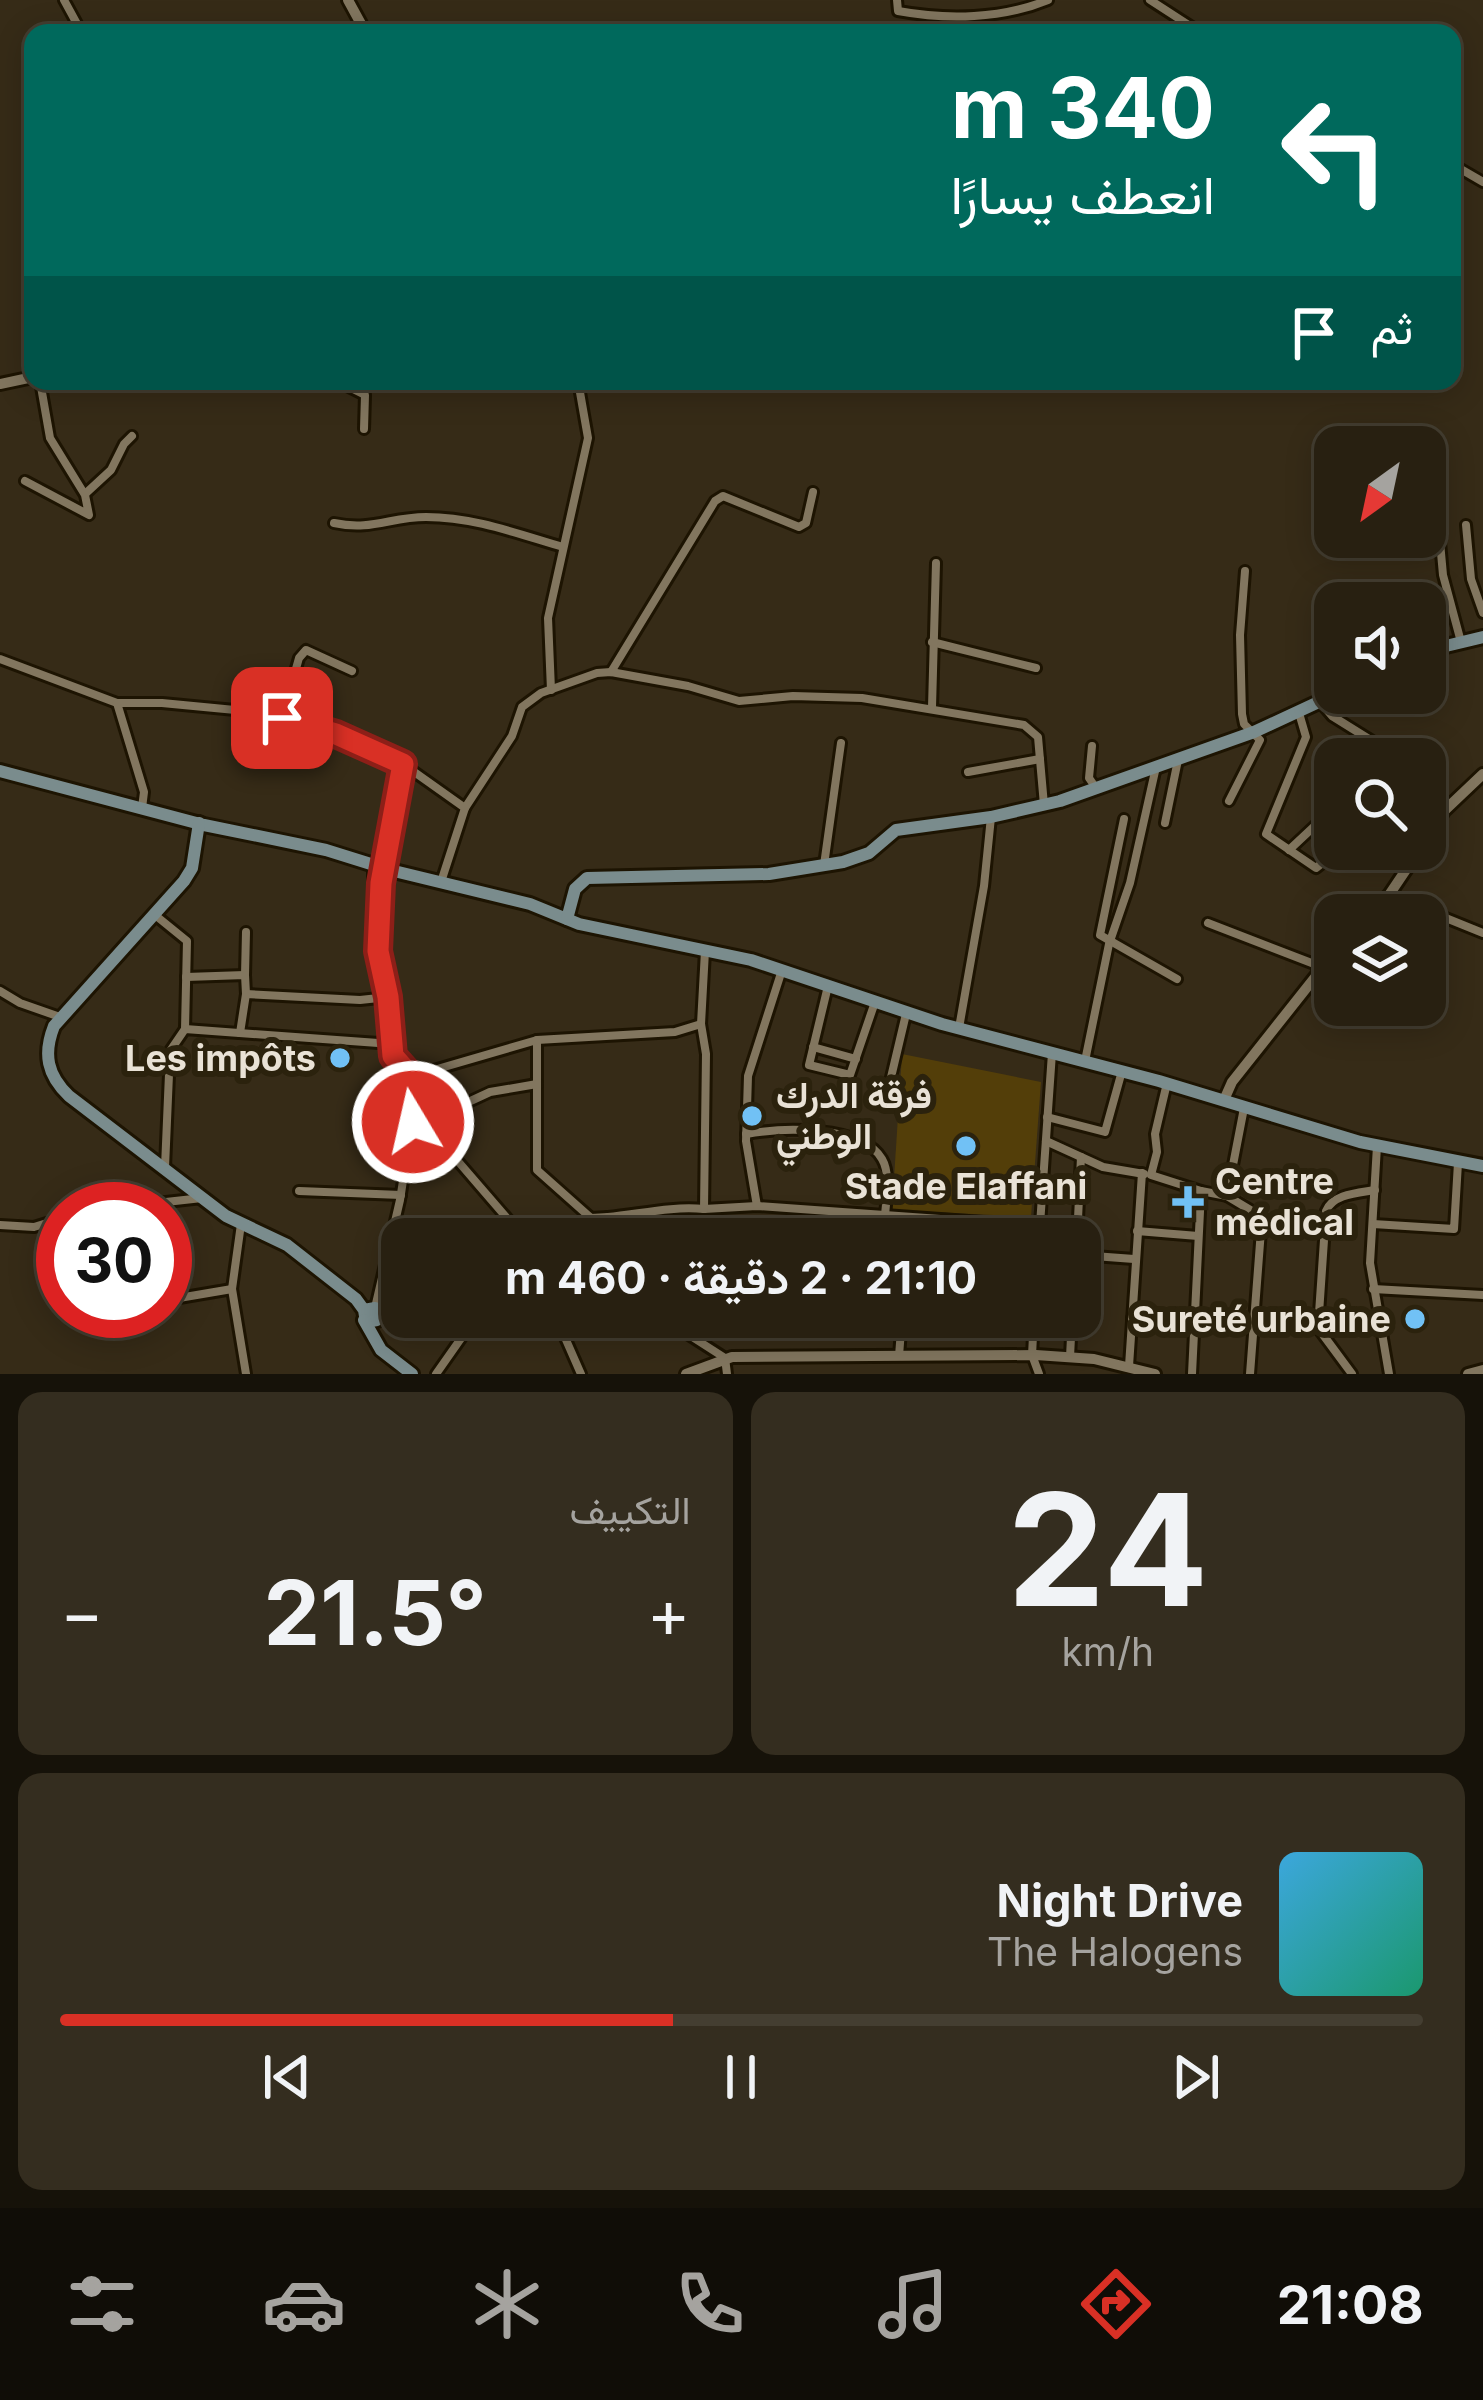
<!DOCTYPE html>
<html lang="ar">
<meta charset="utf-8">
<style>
body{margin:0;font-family:Inter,Vazirmatn,sans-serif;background:#342d1f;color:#f1f3f6;direction:rtl;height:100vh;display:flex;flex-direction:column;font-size:45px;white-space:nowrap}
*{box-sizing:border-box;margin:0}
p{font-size:39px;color:#a5a39f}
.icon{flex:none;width:66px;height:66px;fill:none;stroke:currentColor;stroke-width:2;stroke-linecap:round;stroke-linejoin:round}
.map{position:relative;height:1374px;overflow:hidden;direction:ltr}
.side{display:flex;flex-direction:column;gap:18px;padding:18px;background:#161209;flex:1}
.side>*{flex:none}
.top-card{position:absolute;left:24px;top:24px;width:1437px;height:366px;border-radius:24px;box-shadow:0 6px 30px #0003,0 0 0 3px #443e31;direction:rtl;background:#00695c;color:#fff;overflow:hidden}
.needle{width:78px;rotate:213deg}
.buttons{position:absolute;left:1314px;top:426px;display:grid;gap:24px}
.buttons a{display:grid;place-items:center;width:132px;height:132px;border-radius:24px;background:#282011;box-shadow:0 6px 30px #0003,0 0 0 3px #443e31;font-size:60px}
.speed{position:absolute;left:36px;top:1182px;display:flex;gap:24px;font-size:60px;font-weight:700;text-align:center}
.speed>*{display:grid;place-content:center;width:156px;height:156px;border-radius:50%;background:#282011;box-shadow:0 6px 30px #0003,0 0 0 3px #443e31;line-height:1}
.speed .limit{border:18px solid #d22;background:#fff;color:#111}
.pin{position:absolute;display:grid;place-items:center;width:102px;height:102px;color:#fff;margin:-51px;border-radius:24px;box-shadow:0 6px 18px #0006}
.me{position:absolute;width:132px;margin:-66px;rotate:351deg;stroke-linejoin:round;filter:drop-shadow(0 0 9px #0008)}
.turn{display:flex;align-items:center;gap:42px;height:252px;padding:0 48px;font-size:54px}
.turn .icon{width:156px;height:156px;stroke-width:2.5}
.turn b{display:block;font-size:84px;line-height:102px}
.then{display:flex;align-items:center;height:114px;padding:0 48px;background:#0003;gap:24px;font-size:45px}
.big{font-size:90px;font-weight:700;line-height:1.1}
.side .widget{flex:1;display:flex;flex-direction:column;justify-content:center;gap:18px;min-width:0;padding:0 42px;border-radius:24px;background:#342d1f}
.side .dial{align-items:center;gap:0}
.dial b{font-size:156px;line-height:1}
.song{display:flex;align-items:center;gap:36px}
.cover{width:144px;height:144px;border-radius:18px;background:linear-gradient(135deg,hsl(200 70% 55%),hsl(160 70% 35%))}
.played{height:12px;border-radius:6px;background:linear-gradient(90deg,#d93025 45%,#443e31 45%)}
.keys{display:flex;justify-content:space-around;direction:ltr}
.heat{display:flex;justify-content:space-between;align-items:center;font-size:66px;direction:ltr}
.side .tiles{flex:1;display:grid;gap:18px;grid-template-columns:1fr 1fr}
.widget:last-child{grid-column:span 2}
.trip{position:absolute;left:381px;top:1218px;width:720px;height:120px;border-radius:24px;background:#282011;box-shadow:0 6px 30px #0003,0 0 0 3px #443e31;font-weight:700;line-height:120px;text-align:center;direction:rtl}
.tab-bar{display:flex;height:192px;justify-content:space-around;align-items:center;background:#100d07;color:#a5a39f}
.tab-bar .icon{width:84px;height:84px}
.tab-bar .selected{color:#d93025}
.tab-bar b{font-size:54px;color:#f1f3f6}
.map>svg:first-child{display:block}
</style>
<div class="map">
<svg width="1483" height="1374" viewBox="0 0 1483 1374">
<rect width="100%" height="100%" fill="#362b17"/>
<path fill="#533e09" d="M 902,1054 L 1041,1082 L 1031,1217 L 892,1210 Z"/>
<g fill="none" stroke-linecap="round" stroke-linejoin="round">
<defs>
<g id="minor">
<path d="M 64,0 L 82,33"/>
<path d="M 897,0 L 898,11 C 947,20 1002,19 1048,0"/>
<path d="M 1150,0 L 1201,33"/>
<path d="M 1452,164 L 1483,182"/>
<path d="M 337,381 L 365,395 L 364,429"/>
<path d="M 25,481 L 89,515 L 85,495 L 50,438 L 40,381"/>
<path d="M 85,494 L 111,470 L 124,444 L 132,436"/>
<path d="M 1438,520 L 1443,575 L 1461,642"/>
<path d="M 334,523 C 372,531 390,517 426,517 C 474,517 518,534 563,547"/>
<path d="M 1466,525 L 1471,579 L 1483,613"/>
<path d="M 932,642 L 1036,668"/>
<path d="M 0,659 L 117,703"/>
<path d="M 611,672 L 715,501 L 723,496 L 799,527 L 806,523 L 813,492"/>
<path d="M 551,690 L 548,618 L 588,438 L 578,381"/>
<path d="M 1321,703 L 1332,716 L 1401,759"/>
<path d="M 932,707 L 936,563"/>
<path d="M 1299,713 L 1306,737 L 1266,834 L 1316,868 L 1340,849"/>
<path d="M 282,718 L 299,658 L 306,650 L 352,671"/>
<path d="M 1092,746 L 1089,778 L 1096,788"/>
<path d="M 968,772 L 1040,759"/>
<path d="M 1425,780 L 1448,808"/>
<path d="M 1229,801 L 1260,740 L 1244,724 L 1242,714 L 1240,635 L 1245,571"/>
<path d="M 142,808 L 144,792 L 117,703 L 162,703 L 266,713 L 336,733 L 403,764 L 465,808 L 441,882"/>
<path d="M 465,808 L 512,736 L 522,707 L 541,693 L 597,673 L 611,672 L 688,686 L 739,701 L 793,696 L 862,698 L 1024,725 L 1038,737 L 1044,805"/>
<path d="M 1124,819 L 1100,935 L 1177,979"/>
<path d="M 1165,823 L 1178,760"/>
<path d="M 1289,850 L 1335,807"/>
<path d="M 373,865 L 373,943 L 388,997 L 393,1056 L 400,1067 L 412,1074"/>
<path d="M 824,865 L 841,743"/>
<path d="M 1389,895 L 1483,933"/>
<path d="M 155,915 L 187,941 L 185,1029"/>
<path d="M 1208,923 L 1322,967"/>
<path d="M 378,950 L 381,882 L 403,764"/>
<path d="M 705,951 L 701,1024 L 706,1054 L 704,1209 L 757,1206 L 1040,1226"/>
<path d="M 245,975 L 246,932"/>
<path d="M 186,977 L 245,975 L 246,994"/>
<path d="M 828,986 L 809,1065 L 850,1075 L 875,1002"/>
<path d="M 0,991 L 20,1003 L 60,1017"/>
<path d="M 959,1028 L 984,886 L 991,817"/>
<path d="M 240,1033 L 246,994 L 360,1000 L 388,997"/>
<path d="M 537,1040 L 537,1170 L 591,1218 L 608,1217 L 614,1239"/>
<path d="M 813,1047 L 856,1059"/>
<path d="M 1085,1061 L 1109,944 L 1130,883 L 1156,767"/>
<circle cx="420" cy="1076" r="8"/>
<path d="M 427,1072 L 537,1040 L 675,1032 L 701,1024"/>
<path d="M 1167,1083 L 1155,1134 L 1157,1152 L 1151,1175 L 1201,1191"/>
<path d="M 424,1084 L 450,1152 L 525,1239"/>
<path d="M 888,1090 L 906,1014"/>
<path d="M 1244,1108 L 1227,1196 L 1262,1217 L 1250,1374"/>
<path d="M 436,1117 L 490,1092 L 537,1084"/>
<path d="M 1047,1117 L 1105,1132 L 1122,1071"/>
<path d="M 746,1134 C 780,1128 862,1124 882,1159 C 891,1174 886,1200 885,1216"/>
<path d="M 1046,1141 L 1103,1167 L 1144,1174"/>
<path d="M 1377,1146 L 1370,1263 L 1389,1374"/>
<path d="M 165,1167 L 170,1051 L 185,1029 L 392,1044"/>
<path d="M 299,1191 L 401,1195"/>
<path d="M 757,1206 L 746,1141 L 748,1076 L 782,970"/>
<path d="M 103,1209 L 202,1198"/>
<path d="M 608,1217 C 640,1214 671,1206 704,1209"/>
<path d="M 241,1224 L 232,1289 L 246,1374"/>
<path d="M 1373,1224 L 1454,1229 L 1458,1163"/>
<path d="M 0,1225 L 34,1227 L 63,1218"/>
<path d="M 1137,1231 L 1198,1236"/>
<path d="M 908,1239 L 909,1218"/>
<path d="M 1039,1239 L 1052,1053"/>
<path d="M 1077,1239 L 1081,1157"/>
<path d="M 1080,1255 L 1134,1259"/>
<path d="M 1373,1289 L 1483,1295"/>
<path d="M 179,1298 L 232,1289"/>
<path d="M 375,1308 L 400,1200 L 418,1084"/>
<path d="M 90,1311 L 93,1323"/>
<path d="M 556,1317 L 581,1374"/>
<path d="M 672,1317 L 686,1333 L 725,1358 L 727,1374"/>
<path d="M 1034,1317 L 1032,1355 L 1039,1374"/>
<path d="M 1132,1318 L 1254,1327"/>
<path d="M 899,1356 L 902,1317"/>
<path d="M 1070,1357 L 1072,1317"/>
<path d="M 1129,1366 L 1142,1173"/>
<path d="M 436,1374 L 476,1317"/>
<path d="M 1192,1374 L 1201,1191 L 1227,1196"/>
<path d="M 1352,1374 L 1318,1328 L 1326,1211 C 1333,1194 1358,1193 1375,1190"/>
</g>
<g id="tertiary">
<path d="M 348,0 L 366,33"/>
<path d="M 0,384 L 33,377"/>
<path d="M 1425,842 L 1444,811 L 1483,774"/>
<path d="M 1369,915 L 1389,895 L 1420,849"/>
<path d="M 1224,1100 L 1232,1082 L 1335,952"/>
<path d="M 686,1374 L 732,1357 L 1036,1355 L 1094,1359 L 1155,1374"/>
<path d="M 1468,1374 L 1483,1370"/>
</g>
<g id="secondary">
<path d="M 1425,651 L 1483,637"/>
<path d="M 0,771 L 204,825 L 326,850 L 390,870 L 530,904 L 579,924 L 751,960 L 942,1024 L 1159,1081 L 1360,1142 L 1483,1166"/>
<path d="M 199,823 L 192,868 L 184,881 L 54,1026 C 43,1054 47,1075 69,1096 L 226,1216 L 287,1245 L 356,1299 L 364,1310 L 366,1322 L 377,1320 L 375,1308 L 364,1310"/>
<path d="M 567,919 L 575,889 L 587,878 L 769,874 L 843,862 L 869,853 L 896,830 L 991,817 L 1060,801 L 1254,732 L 1338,693"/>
<path d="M 364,1320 L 381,1350 L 412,1374"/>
</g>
</defs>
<use href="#minor" stroke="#1d1402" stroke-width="14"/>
<use href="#tertiary" stroke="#1d1402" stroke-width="16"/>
<use href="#secondary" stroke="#1d1402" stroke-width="18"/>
<use href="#minor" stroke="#82765f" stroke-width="8"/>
<use href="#tertiary" stroke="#82765f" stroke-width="10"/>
<use href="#secondary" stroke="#7a8c8d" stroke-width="12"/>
</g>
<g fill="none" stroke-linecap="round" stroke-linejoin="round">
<defs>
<path id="route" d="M 282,718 L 336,734 L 403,764 L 381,883 L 378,951 L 388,997 L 393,1056 L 418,1084 L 413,1122"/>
</defs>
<use href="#route" stroke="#8d1f18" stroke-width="30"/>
<use href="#route" stroke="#d93025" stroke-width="21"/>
</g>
<g fill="#71c1f5" stroke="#2b220d" stroke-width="4.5">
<circle cx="340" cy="1058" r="12"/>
<circle cx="752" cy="1116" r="12"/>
<circle cx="966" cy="1146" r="12"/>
<path d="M1182 1184h12v12h12v12h-12v12h-12v-12h-12v-12h12z"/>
<circle cx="1415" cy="1319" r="12"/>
</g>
<g text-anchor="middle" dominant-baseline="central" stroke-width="12" stroke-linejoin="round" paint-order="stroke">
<g font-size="36" font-weight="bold" fill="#e9e2d6" stroke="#2b220d" text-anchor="end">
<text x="316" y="1058">Les impôts</text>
<text x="776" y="1095" text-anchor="start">فرقة الدرك<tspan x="776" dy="41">الوطني</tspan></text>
<text x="1215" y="1181" text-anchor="start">Centre<tspan x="1215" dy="41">médical</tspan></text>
<text x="966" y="1186" text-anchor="middle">Stade Elaffani</text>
<text x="1391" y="1319">Sureté urbaine</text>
</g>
</g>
</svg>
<div class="buttons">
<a><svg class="needle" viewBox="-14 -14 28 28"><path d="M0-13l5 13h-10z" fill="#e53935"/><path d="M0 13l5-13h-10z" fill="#a5a39f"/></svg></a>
<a><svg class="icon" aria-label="sound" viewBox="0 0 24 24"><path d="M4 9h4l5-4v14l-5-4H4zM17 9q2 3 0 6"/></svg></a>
<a><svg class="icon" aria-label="search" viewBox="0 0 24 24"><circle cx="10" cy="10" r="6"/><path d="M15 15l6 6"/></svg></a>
<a><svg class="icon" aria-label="layers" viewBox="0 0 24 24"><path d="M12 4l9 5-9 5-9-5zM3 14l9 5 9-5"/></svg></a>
</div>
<div class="speed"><div class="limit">30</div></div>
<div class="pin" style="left:282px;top:718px;background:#d93025"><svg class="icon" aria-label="arrive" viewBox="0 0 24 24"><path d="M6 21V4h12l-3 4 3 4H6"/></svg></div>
<svg class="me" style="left:413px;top:1122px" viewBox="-20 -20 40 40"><circle r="17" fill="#d93025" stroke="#fff" stroke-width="3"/><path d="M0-11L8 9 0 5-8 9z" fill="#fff"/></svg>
<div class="trip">21:10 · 2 دقيقة · 460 m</div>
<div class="top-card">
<div class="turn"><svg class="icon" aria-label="left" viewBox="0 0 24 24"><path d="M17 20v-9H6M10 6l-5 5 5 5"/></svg><div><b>340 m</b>انعطف يسارًا</div></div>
<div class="then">ثم<svg class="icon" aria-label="arrive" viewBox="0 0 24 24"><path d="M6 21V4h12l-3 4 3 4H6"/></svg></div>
</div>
</div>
<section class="side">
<div class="tiles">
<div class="widget dial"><b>24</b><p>km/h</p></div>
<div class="widget"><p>التكييف</p>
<div class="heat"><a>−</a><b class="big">21.5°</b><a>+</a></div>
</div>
<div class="widget">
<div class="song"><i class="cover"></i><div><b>Night Drive</b><p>The Halogens</p></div></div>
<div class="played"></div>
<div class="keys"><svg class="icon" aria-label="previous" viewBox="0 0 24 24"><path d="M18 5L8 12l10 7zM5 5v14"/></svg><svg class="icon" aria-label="pause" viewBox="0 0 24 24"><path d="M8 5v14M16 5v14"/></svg><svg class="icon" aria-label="next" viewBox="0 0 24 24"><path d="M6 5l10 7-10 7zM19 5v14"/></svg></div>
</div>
</div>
</section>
<nav class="tab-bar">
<b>21:08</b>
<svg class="icon selected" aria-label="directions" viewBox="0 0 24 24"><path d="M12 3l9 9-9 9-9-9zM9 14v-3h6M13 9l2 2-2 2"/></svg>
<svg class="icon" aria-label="music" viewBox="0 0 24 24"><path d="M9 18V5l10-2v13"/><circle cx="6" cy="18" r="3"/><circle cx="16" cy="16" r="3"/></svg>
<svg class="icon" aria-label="phone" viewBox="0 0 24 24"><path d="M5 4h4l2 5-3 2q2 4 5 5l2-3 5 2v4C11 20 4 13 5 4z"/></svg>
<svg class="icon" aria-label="climate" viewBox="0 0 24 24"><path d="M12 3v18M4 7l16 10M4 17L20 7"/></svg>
<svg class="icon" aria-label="car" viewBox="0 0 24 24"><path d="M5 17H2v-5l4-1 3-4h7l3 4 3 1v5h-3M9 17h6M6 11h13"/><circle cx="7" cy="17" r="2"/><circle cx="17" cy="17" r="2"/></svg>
<svg class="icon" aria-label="filters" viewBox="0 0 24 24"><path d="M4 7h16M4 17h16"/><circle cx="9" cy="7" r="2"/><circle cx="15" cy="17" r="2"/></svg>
</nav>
